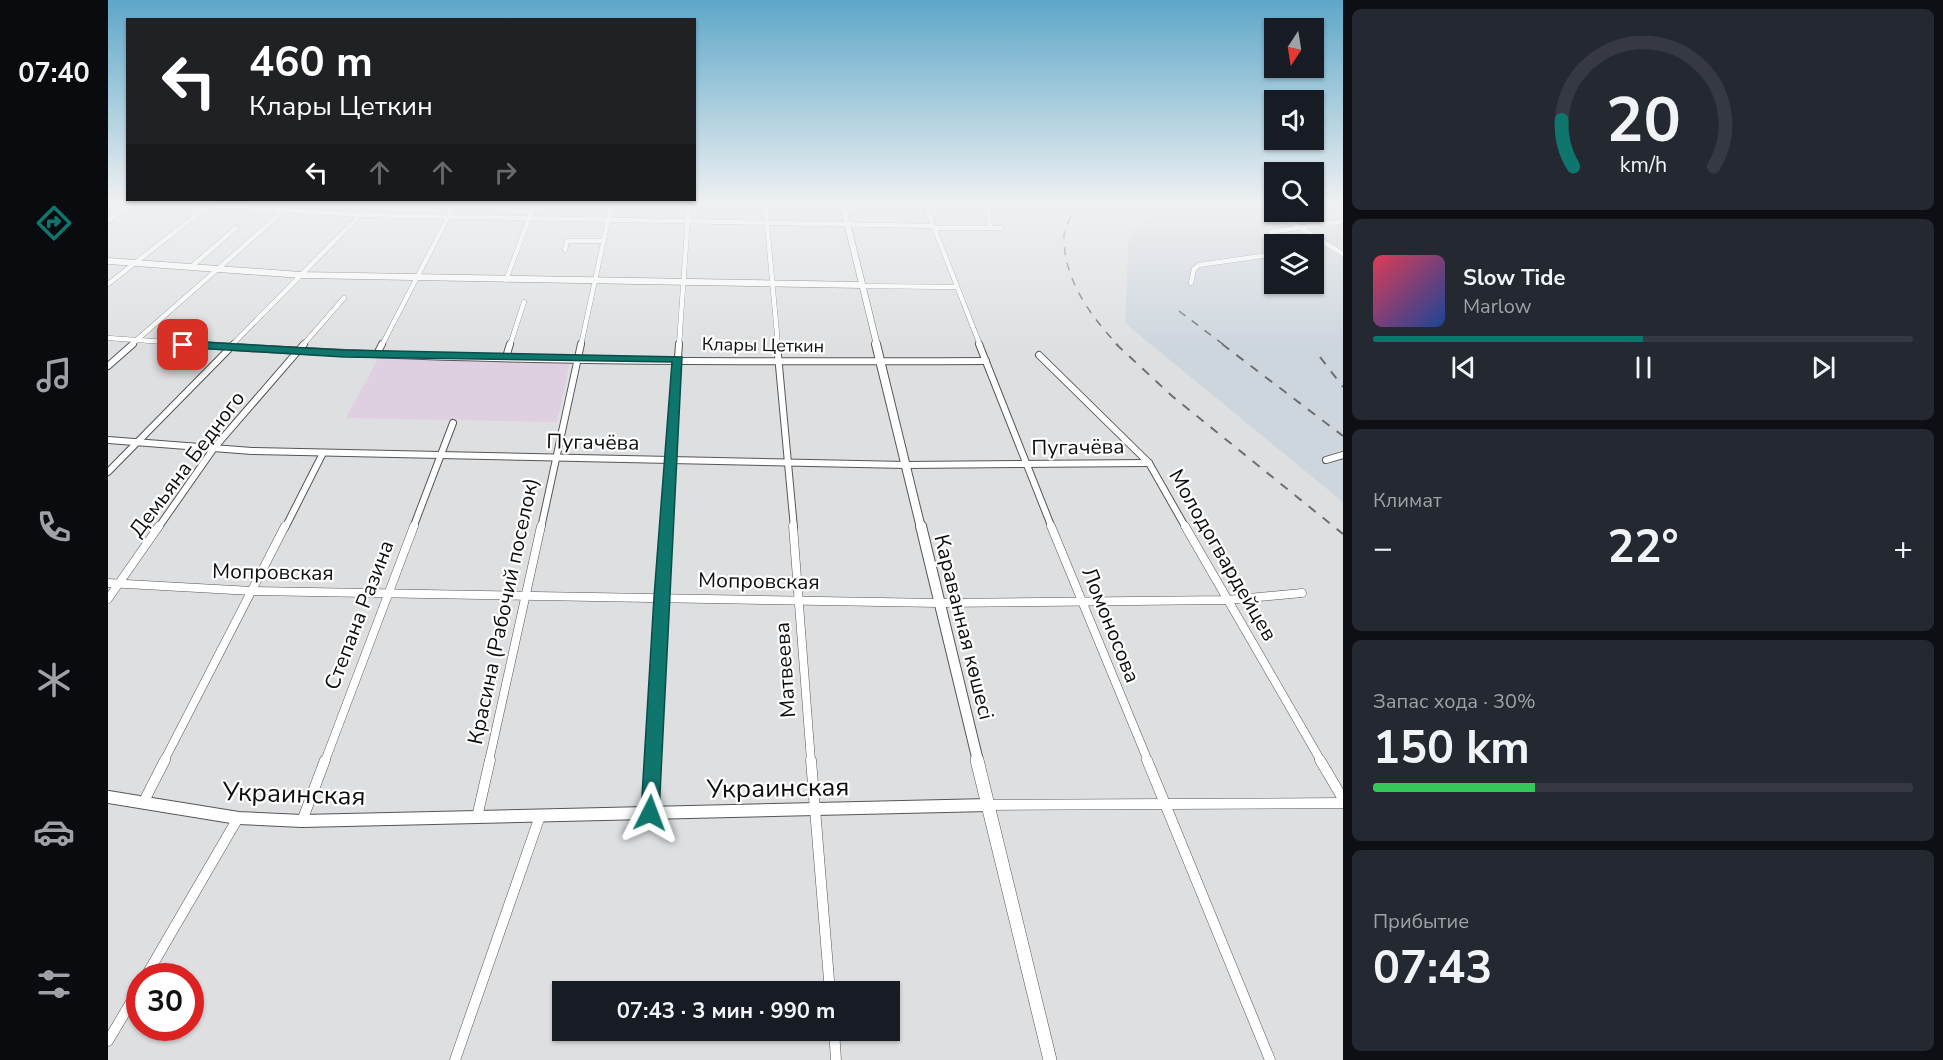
<!DOCTYPE html>
<html lang="ru">
<meta charset="utf-8">
<style>
body{margin:0;font-family:"Nunito Sans",sans-serif;background:#242831;color:#f1f3f6;height:100vh;display:flex;flex-direction:column;font-size:22px;white-space:nowrap}
*{box-sizing:border-box;margin:0}
p{font-size:20px;color:#9ea1a6}
.icon{flex:none;width:33px;height:33px;fill:none;stroke:currentColor;stroke-width:2;stroke-linecap:round;stroke-linejoin:round}
.map{position:relative;flex:1;overflow:hidden}
.drawer{display:flex;flex-direction:column;gap:9px;padding:9px;background:#0d0f14;width:600px}
.drawer>*{flex:none}
.top-card{position:absolute;left:18px;top:18px;width:570px;height:183px;border-radius:0px;box-shadow:0 2px 4px #0004;background:#202124;color:#fff;overflow:hidden}
.needle{width:39px;rotate:192deg}
.tools{position:absolute;left:1156px;top:18px;display:grid;gap:12px}
.tools a{display:grid;place-items:center;width:60px;height:60px;border-radius:0px;background:#171b24;box-shadow:0 2px 4px #0004;font-size:30px}
.speed{position:absolute;left:18px;top:963px;display:flex;gap:12px;font-size:30px;font-weight:700;text-align:center}
.speed>*{display:grid;place-content:center;width:78px;height:78px;border-radius:50%;background:#171b24;box-shadow:0 2px 4px #0004;line-height:1}
.speed .limit{border:9px solid #d22;background:#fff;color:#111}
.pin{position:absolute;display:grid;place-items:center;width:51px;height:51px;color:#fff;margin:-26px;border-radius:12px;box-shadow:0 3px 9px #0006}
.me{position:absolute;width:66px;margin:-33px;rotate:3deg;stroke-linejoin:round;filter:drop-shadow(0 0 4px #0008)}
.turn{display:flex;align-items:center;gap:21px;height:126px;padding:0 24px;font-size:27px}
.turn .icon{width:78px;height:78px;stroke-width:2.5}
.turn b{display:block;font-size:42px;line-height:51px}
.lanes{display:flex;align-items:center;height:57px;padding:0 24px;background:#0003;justify-content:center;gap:30px;direction:ltr}
.lanes .off{opacity:.35}
.big{font-size:45px;font-weight:700;line-height:1.1}
.drawer .tile{flex:1;display:flex;flex-direction:column;justify-content:center;gap:9px;min-width:0;padding:0 21px;border-radius:9px;background:#242831}
.drawer .dial{align-items:center;gap:0}
.dial svg{height:156px;overflow:visible;fill:none;stroke:#363941;stroke-width:7;stroke-linecap:round;text-anchor:middle}
.dial text{fill:#f1f3f6;stroke:none}
.song{display:flex;align-items:center;gap:18px}
.cover{width:72px;height:72px;border-radius:9px;background:linear-gradient(135deg,hsl(350 70% 55%),hsl(220 70% 35%))}
.played{height:6px;border-radius:3px;background:linear-gradient(90deg,#0f766e 50%,#363941 50%)}
.keys{display:flex;justify-content:space-around;direction:ltr}
.heat{display:flex;justify-content:space-between;align-items:center;font-size:33px;direction:ltr}
.charge{height:9px;border-radius:4px;background:linear-gradient(90deg,#34c759 30%,#363941 0)}
.trip{position:absolute;left:444px;top:981px;width:348px;height:60px;border-radius:0px;background:#171b24;box-shadow:0 2px 4px #0004;font-weight:700;line-height:60px;text-align:center}
main{display:flex;flex:1;min-height:0}
.menu{display:flex;flex-direction:column;width:108px;justify-content:space-around;align-items:center;background:#090b0e;color:#9ea1a6}
.menu .icon{width:42px;height:42px}
.menu .current{color:#0f766e}
.menu b{font-size:27px;color:#f1f3f6}
.map>svg:first-child{display:block}
</style>
<main>
<nav class="menu">
<b>07:40</b>
<svg class="icon current" aria-label="directions" viewBox="0 0 24 24"><path d="M12 3l9 9-9 9-9-9zM9 14v-3h6M13 9l2 2-2 2"/></svg>
<svg class="icon" aria-label="music" viewBox="0 0 24 24"><path d="M9 18V5l10-2v13"/><circle cx="6" cy="18" r="3"/><circle cx="16" cy="16" r="3"/></svg>
<svg class="icon" aria-label="phone" viewBox="0 0 24 24"><path d="M5 4h4l2 5-3 2q2 4 5 5l2-3 5 2v4C11 20 4 13 5 4z"/></svg>
<svg class="icon" aria-label="climate" viewBox="0 0 24 24"><path d="M12 3v18M4 7l16 10M4 17L20 7"/></svg>
<svg class="icon" aria-label="car" viewBox="0 0 24 24"><path d="M5 17H2v-5l4-1 3-4h7l3 4 3 1v5h-3M9 17h6M6 11h13"/><circle cx="7" cy="17" r="2"/><circle cx="17" cy="17" r="2"/></svg>
<svg class="icon" aria-label="filters" viewBox="0 0 24 24"><path d="M4 7h16M4 17h16"/><circle cx="9" cy="7" r="2"/><circle cx="15" cy="17" r="2"/></svg>
</nav>
<div class="map">
<svg width="1235" height="1060" viewBox="0 0 1235 1060">
<rect width="100%" height="100%" fill="#dddfe1"/>
<path fill="#decfe1" d="M 271,357 L 462,361 L 449,422 L 238,418 Z"/>
<g fill="#cdd5dd" fill-rule="evenodd">
<path d="M 1060,202 L 1145,202 L 1235,258 L 1235,502 L 1017,323 L 1021,235 ZM 1167,244 L 1206,244 L 1206,284 L 1167,284 Z"/>
<path d="M 1235,224 L 1235,250 L 1200,229 Z"/>
</g>
<g fill="none" stroke-linecap="round" stroke-linejoin="round">
<defs>
<g id="minor-far3">
<path d="M 49,202 L 253,215 L 824,226"/>
<path d="M 657,202 L 670,345"/>
<path d="M 816,202 L 872,345"/>
<path d="M 880,202 L 882,228"/>
<path d="M 1151,202 L 1235,254"/>
<path d="M 0,221 L 26,202"/>
<path d="M 825,228 L 893,228"/>
<path d="M 1177,244 L 1163,232 L 1235,221"/>
<path d="M 457,250 L 459,241 L 495,241"/>
<path d="M 83,267 L 128,228"/>
<path d="M 398,280 L 427,202"/>
<path d="M 1083,283 L 1086,269 L 1091,265 L 1167,254"/>
<path d="M 0,284 L 100,206"/>
<path d="M 754,286 L 847,287"/>
<path d="M 0,338 L 101,345"/>
<path d="M 23,345 L 186,202"/>
<path d="M 124,345 L 265,202"/>
<path d="M 195,345 L 236,298"/>
<path d="M 274,345 L 348,202"/>
<path d="M 402,345 L 416,302"/>
<path d="M 473,345 L 504,202"/>
<path d="M 571,345 L 581,202"/>
</g>
<g id="minor-far2">
<path d="M 80,344 C 346,363 612,362 878,361"/>
<path d="M 669,344 L 686,528"/>
<path d="M 871,344 L 944,528"/>
<path d="M 269,354 L 274,344"/>
<path d="M 931,355 L 1041,463 L 1078,528"/>
<path d="M 398,357 L 402,344"/>
<path d="M 0,366 L 25,344"/>
<path d="M 0,440 L 144,451 L 798,465 L 1041,463"/>
<path d="M 1218,460 L 1235,455"/>
<path d="M 0,472 L 126,344"/>
<path d="M 50,528 L 106,448 L 196,344"/>
<path d="M 177,528 L 215,453"/>
<path d="M 305,528 L 345,423"/>
<path d="M 433,528 L 473,344"/>
<path d="M 558,528 L 571,344"/>
</g>
<g id="minor-far1">
<path d="M 685,526 L 703,761"/>
<path d="M 943,526 L 1040,761"/>
<path d="M 1077,526 L 1213,761"/>
<path d="M 0,583 L 144,591 L 831,603 L 1119,600 L 1194,593"/>
<path d="M 0,599 L 51,526"/>
<path d="M 56,761 L 177,526"/>
<path d="M 217,761 L 306,526"/>
<path d="M 381,761 L 433,526"/>
<path d="M 545,761 L 558,526"/>
</g>
<g id="minor">
<path d="M 703,760 L 722,992"/>
<path d="M 1039,760 L 1162,1060"/>
<path d="M 1212,760 L 1235,799"/>
<path d="M 36,801 L 57,760"/>
<path d="M 881,805 L 1235,803"/>
<path d="M 542,813 L 545,760"/>
<path d="M 369,817 L 382,760"/>
<path d="M 194,821 L 217,760"/>
<path d="M 38,976 L 130,818"/>
<path d="M 726,1030 L 728,1060"/>
<path d="M 0,1041 L 32,987"/>
<path d="M 347,1060 L 432,816"/>
</g>
<path id="tertiary-far1" d="M 0,261 L 193,275 L 754,285"/>
<path id="tertiary" d="M 0,797 L 130,818 L 194,821 L 881,805"/>
<path id="secondary-far3" d="M 734,202 L 769,345"/>
<path id="secondary-far2" d="M 768,344 L 813,528"/>
<path id="secondary-far1" d="M 813,526 L 870,761"/>
<path id="secondary" d="M 869,760 L 942,1060"/>
</defs>
<use href="#minor-far3" stroke="#555658" stroke-width="5"/>
<use href="#minor-far2" stroke="#555658" stroke-width="8"/>
<use href="#minor-far1" stroke="#555658" stroke-width="9"/>
<use href="#minor" stroke="#555658" stroke-width="11"/>
<use href="#tertiary-far1" stroke="#555658" stroke-width="7"/>
<use href="#tertiary" stroke="#555658" stroke-width="14"/>
<use href="#secondary-far3" stroke="#555658" stroke-width="7"/>
<use href="#secondary-far2" stroke="#555658" stroke-width="10"/>
<use href="#secondary-far1" stroke="#555658" stroke-width="12"/>
<use href="#secondary" stroke="#555658" stroke-width="14"/>
<use href="#minor-far3" stroke="#fff" stroke-width="4.5"/>
<use href="#minor-far2" stroke="#fff" stroke-width="6"/>
<use href="#minor-far1" stroke="#fff" stroke-width="8"/>
<use href="#minor" stroke="#fff" stroke-width="10"/>
<use href="#tertiary-far1" stroke="#fff" stroke-width="6"/>
<use href="#tertiary" stroke="#fff" stroke-width="12"/>
<use href="#secondary-far3" stroke="#fff" stroke-width="6"/>
<use href="#secondary-far2" stroke="#fff" stroke-width="8"/>
<use href="#secondary-far1" stroke="#fff" stroke-width="10"/>
<use href="#secondary" stroke="#fff" stroke-width="13"/>
<g stroke="#6e6f71" stroke-width="1.5" stroke-dasharray="8 8" stroke-linecap="butt">
<path d="M 970,202 C 966,212 957,225 956,236 C 955,278 982,316 1010,345"/>
<path d="M 1071,311 L 1116,345"/>
</g>
<g stroke="#6e6f71" stroke-width="2" stroke-dasharray="9 9" stroke-linecap="butt">
<path d="M 1008,344 L 1064,396 L 1235,534"/>
<path d="M 1114,344 L 1235,436"/>
<path d="M 1212,357 L 1235,387"/>
</g>
</g>
<linearGradient id="sky" x2="0" y2="1"><stop stop-color="#5ea7c8"/><stop offset="0.58" stop-color="#f0f1f2"/><stop offset="1" stop-color="#f0f1f2" stop-opacity="0"/></linearGradient>
<rect width="1235" height="351" fill="url(#sky)"/>
<path fill="#0f766e" stroke="#0a4d48" stroke-width="1.5" d="M 75,341 L 236,350 L 574,357 L 551,813 L 549,820 L 542,822 L 536,820 L 533,813 L 546,597 L 564,362 L 236,357 L 71,347 L 70,345 Z"/>
<g text-anchor="middle" dominant-baseline="central" stroke-width="4.5" stroke-linejoin="round" paint-order="stroke">
<g font-size="18" fill="#0d0e0f" stroke="#fff">
<text transform="translate(655 345) rotate(1)">Клары Цеткин</text>
</g>
<g font-size="21" fill="#0d0e0f" stroke="#fff">
<text transform="translate(485 442) rotate(1)">Пугачёва</text>
<text transform="translate(970 447) rotate(-1)">Пугачёва</text>
<text transform="translate(79 464) rotate(-53)">Демьяна Бедного</text>
<text transform="translate(1115 555) rotate(60)">Молодогвардейцев</text>
<text transform="translate(165 572) rotate(1)">Мопровская</text>
<text transform="translate(651 581) rotate(1)">Мопровская</text>
<text transform="translate(395 611) rotate(-78)">Красина (Рабочий поселок)</text>
<text transform="translate(251 615) rotate(-69)">Степана Разина</text>
<text transform="translate(1003 625) rotate(68)">Ломоносова</text>
<text transform="translate(856 627) rotate(76)">Караванная көшесі</text>
<text transform="translate(677 670) rotate(-94)">Матвеева</text>
</g>
<g font-size="26" fill="#0d0e0f" stroke="#fff">
<text transform="translate(670 788) rotate(-1)">Украинская</text>
<text transform="translate(186 794) rotate(2)">Украинская</text>
</g>
</g>
</svg>
<div class="tools">
<a><svg class="needle" viewBox="-14 -14 28 28"><path d="M0-13l5 13h-10z" fill="#e53935"/><path d="M0 13l5-13h-10z" fill="#9ea1a6"/></svg></a>
<a><svg class="icon" aria-label="sound" viewBox="0 0 24 24"><path d="M4 9h4l5-4v14l-5-4H4zM17 9q2 3 0 6"/></svg></a>
<a><svg class="icon" aria-label="search" viewBox="0 0 24 24"><circle cx="10" cy="10" r="6"/><path d="M15 15l6 6"/></svg></a>
<a><svg class="icon" aria-label="layers" viewBox="0 0 24 24"><path d="M12 4l9 5-9 5-9-5zM3 14l9 5 9-5"/></svg></a>
</div>
<div class="speed"><div class="limit">30</div></div>
<div class="pin" style="left:75px;top:345px;background:#d93025"><svg class="icon" aria-label="arrive" viewBox="0 0 24 24"><path d="M6 21V4h12l-3 4 3 4H6"/></svg></div>
<svg class="me" style="left:542px;top:813px" viewBox="-20 -20 40 40"><path d="M0-17L14 15 0 8-14 15z" fill="#0f766e" stroke="#fff" stroke-width="4"/></svg>
<div class="trip">07:43 · 3 мин · 990 m</div>
<div class="top-card">
<div class="turn"><svg class="icon" aria-label="left" viewBox="0 0 24 24"><path d="M17 20v-9H6M10 6l-5 5 5 5"/></svg><div><b>460 m</b>Клары Цеткин</div></div>
<div class="lanes"><svg class="icon" aria-label="left" viewBox="0 0 24 24"><path d="M17 20v-9H6M10 6l-5 5 5 5"/></svg><svg class="icon off" aria-label="ahead" viewBox="0 0 24 24"><path d="M12 20V5M6 11l6-6 6 6"/></svg><svg class="icon off" aria-label="ahead" viewBox="0 0 24 24"><path d="M12 20V5M6 11l6-6 6 6"/></svg><svg class="icon off" aria-label="right" viewBox="0 0 24 24"><path d="M7 20v-9h11M14 6l5 5-5 5"/></svg></div>
</div>
</div>
<section class="drawer">
<div class="tile dial"><svg viewBox="0 0 100 80">
<path d="M14 69A42 42 0 1 1 86 69"/>
<path d="M14 69A42 42 0 0 1 8 45" stroke="#0f766e"/>
<text x="50" y="56" font-size="32" font-weight="700">20</text>
<text x="50" y="72" font-size="11">km/h</text>
</svg></div>
<div class="tile">
<div class="song"><i class="cover"></i><div><b>Slow Tide</b><p>Marlow</p></div></div>
<div class="played"></div>
<div class="keys"><svg class="icon" aria-label="previous" viewBox="0 0 24 24"><path d="M18 5L8 12l10 7zM5 5v14"/></svg><svg class="icon" aria-label="pause" viewBox="0 0 24 24"><path d="M8 5v14M16 5v14"/></svg><svg class="icon" aria-label="next" viewBox="0 0 24 24"><path d="M6 5l10 7-10 7zM19 5v14"/></svg></div>
</div>
<div class="tile"><p>Климат</p>
<div class="heat"><a>−</a><b class="big">22°</b><a>+</a></div>
</div>
<div class="tile"><p>Запас хода · 30%</p><b class="big">150 km</b><div class="charge"></div></div>
<div class="tile"><p>Прибытие</p><b class="big">07:43</b></div>
</section>
</main>
